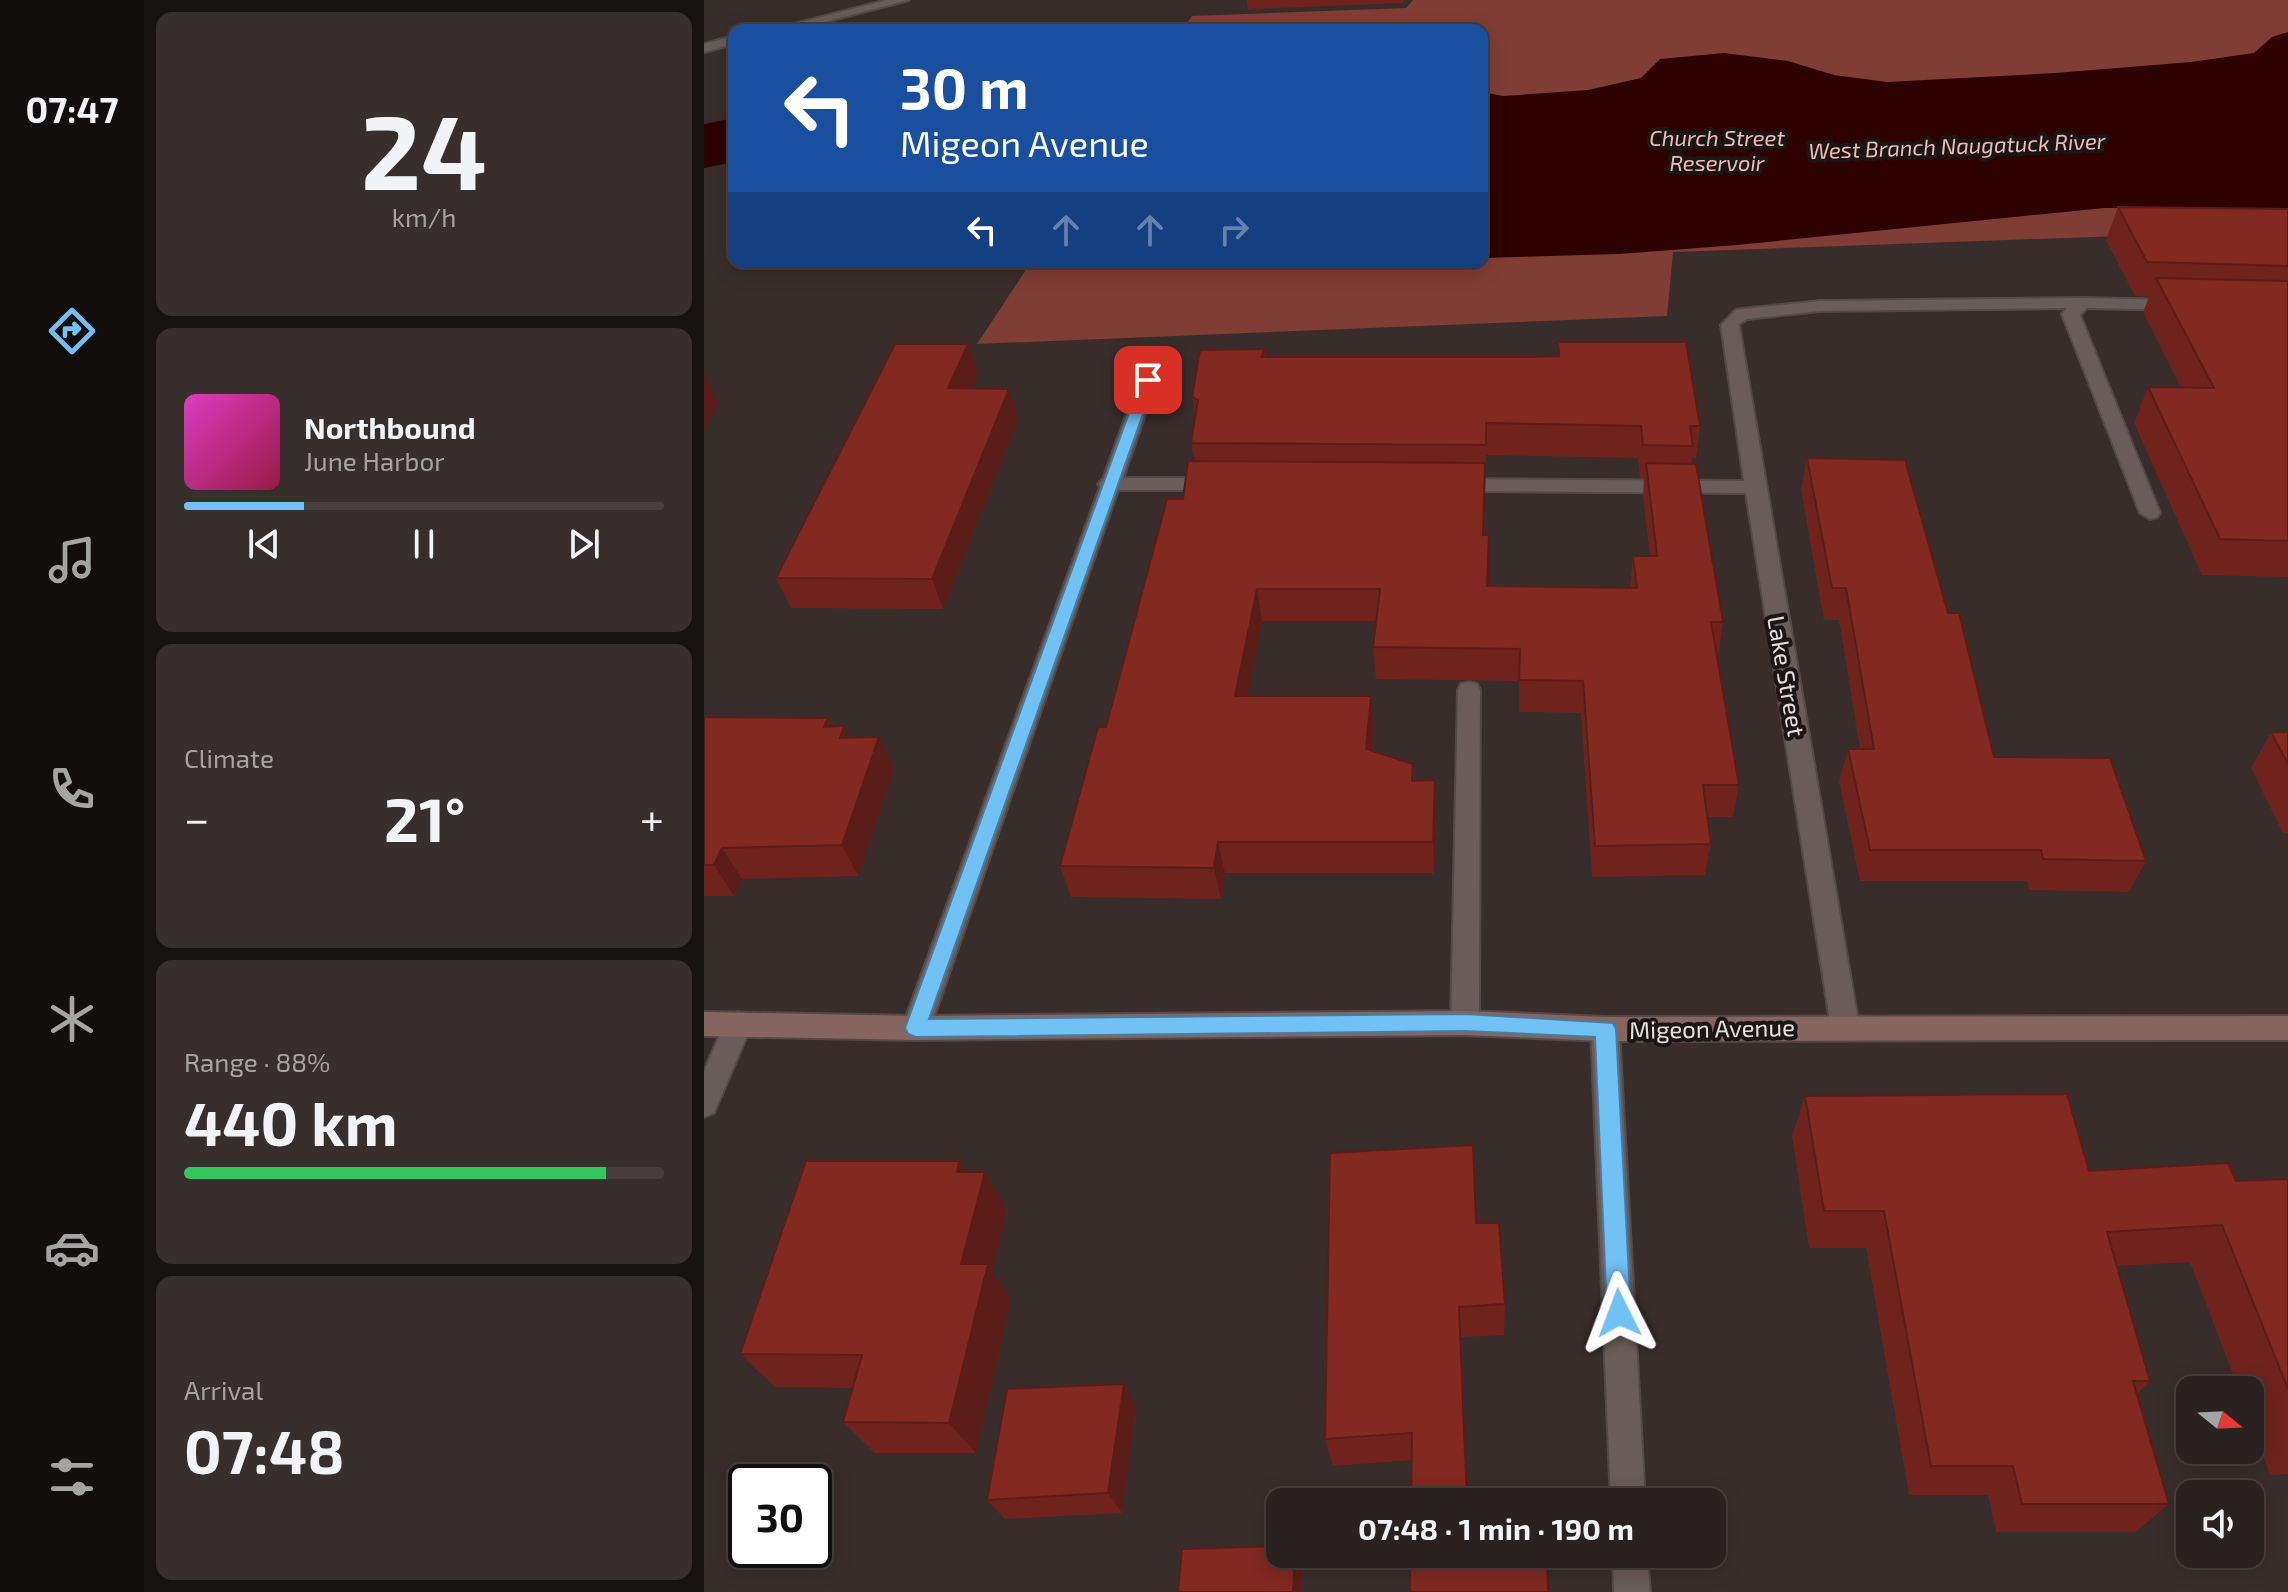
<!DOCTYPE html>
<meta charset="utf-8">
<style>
body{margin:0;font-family:"Exo 2",sans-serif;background:#362f2d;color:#f1f3f6;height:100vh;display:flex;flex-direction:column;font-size:30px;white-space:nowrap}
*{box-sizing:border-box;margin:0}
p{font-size:26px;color:#a5a4a5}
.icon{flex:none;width:44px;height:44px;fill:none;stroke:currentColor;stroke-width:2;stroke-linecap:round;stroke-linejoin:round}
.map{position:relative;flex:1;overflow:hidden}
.panel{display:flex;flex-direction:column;gap:12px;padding:12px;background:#171312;width:560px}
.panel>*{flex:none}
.top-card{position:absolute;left:24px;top:24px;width:760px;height:244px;border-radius:16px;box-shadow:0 4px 20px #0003,0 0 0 2px #463f3e;background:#1a4fa0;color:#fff;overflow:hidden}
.needle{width:52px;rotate:108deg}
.fabs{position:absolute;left:1472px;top:1376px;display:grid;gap:16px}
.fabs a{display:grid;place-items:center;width:88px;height:88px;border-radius:16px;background:#2a2220;box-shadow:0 4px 20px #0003,0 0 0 2px #463f3e;font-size:40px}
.speed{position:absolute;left:24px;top:1464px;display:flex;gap:16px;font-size:40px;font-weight:700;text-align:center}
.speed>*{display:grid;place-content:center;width:104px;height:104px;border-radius:50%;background:#2a2220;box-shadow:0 4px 20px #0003,0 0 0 2px #463f3e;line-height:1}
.speed .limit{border:4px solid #111;border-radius:12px;background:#fff;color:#111}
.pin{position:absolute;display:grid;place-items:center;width:68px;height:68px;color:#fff;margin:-34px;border-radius:16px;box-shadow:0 4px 12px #0006}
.me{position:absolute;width:88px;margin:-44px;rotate:357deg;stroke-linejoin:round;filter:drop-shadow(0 0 6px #0008)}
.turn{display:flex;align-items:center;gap:28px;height:168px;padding:0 40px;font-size:36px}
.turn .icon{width:104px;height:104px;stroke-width:2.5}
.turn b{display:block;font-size:56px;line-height:68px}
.lanes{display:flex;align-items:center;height:76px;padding:0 40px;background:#0003;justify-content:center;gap:40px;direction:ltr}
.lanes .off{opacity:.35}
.big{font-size:60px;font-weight:700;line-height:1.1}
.panel .card{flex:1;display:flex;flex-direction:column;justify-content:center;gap:12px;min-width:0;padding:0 28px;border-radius:16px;background:#362f2d}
.panel .dial{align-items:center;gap:0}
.dial b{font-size:104px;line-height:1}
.song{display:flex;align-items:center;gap:24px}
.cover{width:96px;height:96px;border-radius:12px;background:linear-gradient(135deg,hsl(310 70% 55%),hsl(340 70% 35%))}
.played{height:8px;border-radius:4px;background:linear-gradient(90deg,#71c1f5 25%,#463f3e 25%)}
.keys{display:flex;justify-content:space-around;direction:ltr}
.heat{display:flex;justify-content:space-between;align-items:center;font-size:44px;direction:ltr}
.charge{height:12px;border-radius:6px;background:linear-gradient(90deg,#34c759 88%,#463f3e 0)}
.trip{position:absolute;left:562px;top:1488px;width:460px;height:80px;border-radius:16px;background:#2a2220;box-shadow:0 4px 20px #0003,0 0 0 2px #463f3e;font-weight:700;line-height:80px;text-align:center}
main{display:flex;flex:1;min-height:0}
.tab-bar{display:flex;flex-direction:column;width:144px;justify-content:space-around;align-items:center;background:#110e0d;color:#a5a4a5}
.tab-bar .icon{width:56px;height:56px}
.tab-bar .on{color:#71c1f5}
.tab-bar b{font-size:36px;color:#f1f3f6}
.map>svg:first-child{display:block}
</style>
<main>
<nav class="tab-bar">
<b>07:47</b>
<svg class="icon on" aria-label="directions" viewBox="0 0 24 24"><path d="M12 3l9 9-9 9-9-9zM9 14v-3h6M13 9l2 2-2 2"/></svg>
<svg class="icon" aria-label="music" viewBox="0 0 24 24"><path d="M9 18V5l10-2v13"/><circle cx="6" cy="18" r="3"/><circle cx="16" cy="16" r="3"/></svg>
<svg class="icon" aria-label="phone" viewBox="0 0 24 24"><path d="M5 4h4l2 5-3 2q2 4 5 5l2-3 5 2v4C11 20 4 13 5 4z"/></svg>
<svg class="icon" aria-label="climate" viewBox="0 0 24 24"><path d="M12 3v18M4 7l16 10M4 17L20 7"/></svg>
<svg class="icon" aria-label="car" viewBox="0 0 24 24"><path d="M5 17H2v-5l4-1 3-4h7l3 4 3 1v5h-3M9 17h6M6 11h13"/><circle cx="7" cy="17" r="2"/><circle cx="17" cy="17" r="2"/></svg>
<svg class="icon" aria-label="filters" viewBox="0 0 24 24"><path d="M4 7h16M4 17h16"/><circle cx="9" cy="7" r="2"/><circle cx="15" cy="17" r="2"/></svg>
</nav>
<section class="panel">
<div class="card dial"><b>24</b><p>km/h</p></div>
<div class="card">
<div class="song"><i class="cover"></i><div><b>Northbound</b><p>June Harbor</p></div></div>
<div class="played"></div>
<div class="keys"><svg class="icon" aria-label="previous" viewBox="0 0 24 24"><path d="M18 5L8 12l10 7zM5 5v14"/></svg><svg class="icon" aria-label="pause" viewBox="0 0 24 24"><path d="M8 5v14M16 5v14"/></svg><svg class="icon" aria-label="next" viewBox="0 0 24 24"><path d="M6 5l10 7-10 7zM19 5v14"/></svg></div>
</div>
<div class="card"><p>Climate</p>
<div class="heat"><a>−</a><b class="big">21°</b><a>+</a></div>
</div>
<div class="card"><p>Range · 88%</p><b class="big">440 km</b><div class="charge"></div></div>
<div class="card"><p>Arrival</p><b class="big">07:48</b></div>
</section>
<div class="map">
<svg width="1584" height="1592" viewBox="0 0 1584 1592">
<rect width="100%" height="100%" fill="#382d2b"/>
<path fill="#803d35" d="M 709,0 L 1584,0 L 1584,230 L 969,252 L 963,316 L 273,344 L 327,262 L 778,262 L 778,30 L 478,30 L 488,16 L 702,8 Z"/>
<path fill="#2e0201" d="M 1584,32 L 1584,208 L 1400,208 L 1033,245 L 915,254 L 778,258 L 778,92 L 799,96 L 884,90 L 937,78 L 956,59 L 1020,53 L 1084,61 L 1130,75 L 1183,82 L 1351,73 L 1487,62 L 1550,53 L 1568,37 Z"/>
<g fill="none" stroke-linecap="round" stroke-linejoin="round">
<path fill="#2e0201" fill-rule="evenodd" d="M 30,118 L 30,162 L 0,168 L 0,124 Z"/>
<defs>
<g id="service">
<path d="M 1379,298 L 1474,300 L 1482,305 L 1474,310 L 1383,308 L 1376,315 L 1456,513 L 1453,517 L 1446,519 L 1436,513 L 1358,314 L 1363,308 L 1116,311 L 1043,319 L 1026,330 L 1017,325 L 1032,310 L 1038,309 L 1116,301 Z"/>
<path d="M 765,682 L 773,684 L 776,690 L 775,1023 L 771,1031 L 761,1035 L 751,1031 L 747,1023 L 754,690 L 757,684 Z"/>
</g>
<g id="minor">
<path d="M 1026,320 L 1035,325 L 1155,1027 L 1151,1035 L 1141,1039 L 1131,1035 L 1127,1027 L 1042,493 L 751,491 L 741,485 L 751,479 L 1040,481 L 1017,325 Z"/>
<path d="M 444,375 L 453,380 L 419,478 L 514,478 L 524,484 L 514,490 L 414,490 L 226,1028 L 222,1036 L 212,1040 L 202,1036 L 198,1028 L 396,487 L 394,484 L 399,479 L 435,380 Z"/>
<path d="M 901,1017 L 911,1021 L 915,1029 L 941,1502 L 907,1502 L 887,1029 L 891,1021 Z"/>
<path d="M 909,1554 L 943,1554 L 946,1592 L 910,1592 Z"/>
</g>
<g id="tertiary">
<path d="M 183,0 L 205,0 L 90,30 L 67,30 Z"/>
<path d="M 30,36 L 30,44 L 0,52 L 0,44 Z"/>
<path d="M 34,1012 L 44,1016 L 48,1024 L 10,1113 L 0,1117 L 0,1071 L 24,1016 Z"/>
</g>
<path id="secondary" d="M 761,1011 L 901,1017 L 1584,1016 L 1584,1040 L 901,1041 L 761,1035 L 212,1040 L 0,1036 L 0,1012 L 212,1016 Z"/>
</defs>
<use href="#service" stroke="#524948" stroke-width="4"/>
<use href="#minor" stroke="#524948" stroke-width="4"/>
<use href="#tertiary" stroke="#524948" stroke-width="4"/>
<use href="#secondary" stroke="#524948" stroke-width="4"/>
<use href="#service" fill="#695c5a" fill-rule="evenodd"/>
<use href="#minor" fill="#695c5a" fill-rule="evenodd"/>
<use href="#tertiary" fill="#695c5a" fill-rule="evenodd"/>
<use href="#secondary" fill="#86645f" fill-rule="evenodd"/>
</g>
<g fill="#70231d" fill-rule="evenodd">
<path d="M 543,0 L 700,0 L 700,3 L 544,9 Z"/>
<path d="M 1414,207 L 1584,209 L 1584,577 L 1498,575 L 1430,423 L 1444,387 L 1477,388 L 1439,312 L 1445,297 L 1431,296 L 1402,240 Z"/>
<path d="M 264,344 L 274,374 L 267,388 L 314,420 L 239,609 L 87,608 L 72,578 Z"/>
<path d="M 560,349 L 561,357 L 996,426 L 992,458 L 988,458 L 987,464 L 1019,622 L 1014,655 L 1013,655 L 1035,785 L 1029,817 L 1003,817 L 1007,844 L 1001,875 L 888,877 L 877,713 L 815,712 L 815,681 L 672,679 L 669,647 L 672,621 L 558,621 L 543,696 L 670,728 L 668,751 L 709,764 L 710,781 L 731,780 L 732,812 L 730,873 L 521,873 L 517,899 L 367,897 L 356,866 L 491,461 L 487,443 L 491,417 L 488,397 ZM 782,455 L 934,458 L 936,478 L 940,478 L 939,496 L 946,556 L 929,556 L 926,588 L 785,586 L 785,535 L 780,535 Z"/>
<path d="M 1103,458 L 1244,613 L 1290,757 L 1442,861 L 1425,892 L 1325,890 L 1323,881 L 1156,881 L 1135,781 L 1144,749 L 1156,749 L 1135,620 L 1120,620 L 1097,490 Z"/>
<path d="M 0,717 L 128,727 L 146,738 L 175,737 L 190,769 L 154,876 L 38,879 L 30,896 L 0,896 Z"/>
<path d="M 1567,732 L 1584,732 L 1584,833 L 1579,833 L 1547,768 Z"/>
<path d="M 1101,1096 L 1385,1171 L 1532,1181 L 1584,1179 L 1584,1474 L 1566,1475 L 1546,1420 L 1546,1390 L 1535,1390 L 1486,1262 L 1413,1266 L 1446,1381 L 1433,1394 L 1465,1504 L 1432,1532 L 1292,1532 L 1284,1495 L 1205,1495 L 1162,1248 L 1105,1248 L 1088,1136 Z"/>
<path d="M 255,1161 L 261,1172 L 281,1172 L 303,1210 L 288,1271 L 307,1300 L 272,1453 L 171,1453 L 139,1422 L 149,1388 L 71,1387 L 36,1354 Z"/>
<path d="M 772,1223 L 801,1304 L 800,1335 L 757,1337 L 707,1460 L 629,1466 L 621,1439 Z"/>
<path d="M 432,1407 L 418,1513 L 301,1519 L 283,1500 Z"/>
</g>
<g fill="#5b1d18">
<path d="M 264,344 L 274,374 L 254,418 L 244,388 Z"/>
<path d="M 0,373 L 15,405 L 0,428 Z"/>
<path d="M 305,389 L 314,420 L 239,609 L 228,579 Z"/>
<path d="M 781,463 L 781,495 L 780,567 L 779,535 Z"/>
<path d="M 785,535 L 786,567 L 783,618 L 783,586 Z"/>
<path d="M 553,589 L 558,621 L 537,728 L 531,696 Z"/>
<path d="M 667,696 L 670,728 L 665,781 L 662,749 Z"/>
<path d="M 124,718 L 140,750 L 120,727 Z"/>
<path d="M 140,726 L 156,758 L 136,738 Z"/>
<path d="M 175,737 L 190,769 L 154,876 L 138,845 Z"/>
<path d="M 731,780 L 732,812 L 730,873 L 729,842 Z"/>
<path d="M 514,842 L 521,873 L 517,899 L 510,868 Z"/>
<path d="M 18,848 L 38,879 L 30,896 L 10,865 Z"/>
<path d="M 255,1161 L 275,1195 L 281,1172 L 303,1210 L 288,1271 L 307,1300 L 272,1453 L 245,1423 L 257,1264 L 253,1172 Z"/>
<path d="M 420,1384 L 432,1407 L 418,1513 L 404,1493 Z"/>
<path d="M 591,1554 L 594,1554 L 598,1564 L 597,1592 L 589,1592 Z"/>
</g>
<g fill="#822922" stroke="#5b1d18" stroke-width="2">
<path d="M 1414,207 L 1584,209 L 1584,266 L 1443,262 Z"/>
<path d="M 1452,278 L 1584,281 L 1584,541 L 1516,539 L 1444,387 L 1510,388 Z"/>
<path d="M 854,342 L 982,342 L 996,426 L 986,426 L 989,446 L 939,445 L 937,426 L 782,423 L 782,445 L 487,443 L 494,400 L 488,397 L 496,350 L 560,349 L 558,357 L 823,357 L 855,356 Z"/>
<path d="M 191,344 L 264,344 L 244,388 L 305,389 L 228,579 L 72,578 Z"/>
<path d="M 1103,458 L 1201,460 L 1244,613 L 1255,613 L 1290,757 L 1406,758 L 1442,861 L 1339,859 L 1337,850 L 1166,850 L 1144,749 L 1170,749 L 1142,588 L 1128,588 Z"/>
<path d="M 484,461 L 781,463 L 779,535 L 785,535 L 783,586 L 933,588 L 929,556 L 953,556 L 942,463 L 992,464 L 1019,622 L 1007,622 L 1035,785 L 999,785 L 1007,844 L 891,846 L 879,681 L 815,680 L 816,649 L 669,647 L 676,589 L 553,589 L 531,696 L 667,696 L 662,749 L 709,764 L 708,781 L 731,780 L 729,842 L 514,842 L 510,868 L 356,866 L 394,727 L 402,727 L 463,499 L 479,499 Z"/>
<path d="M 0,717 L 124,718 L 120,727 L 140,726 L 136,738 L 175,737 L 138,845 L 18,848 L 10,865 L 0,865 Z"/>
<path d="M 1567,732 L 1584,732 L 1584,764 Z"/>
<path d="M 1363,1094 L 1385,1171 L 1524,1163 L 1532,1181 L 1584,1179 L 1584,1389 L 1518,1225 L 1403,1232 L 1446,1381 L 1429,1381 L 1465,1504 L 1318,1504 L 1309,1466 L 1227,1466 L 1180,1211 L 1120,1211 L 1101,1096 Z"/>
<path d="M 769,1145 L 772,1223 L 795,1223 L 801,1304 L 755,1307 L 763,1502 L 707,1502 L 708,1433 L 621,1439 L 626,1153 Z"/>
<path d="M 102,1161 L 255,1161 L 253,1172 L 281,1172 L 257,1264 L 284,1264 L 245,1423 L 139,1422 L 158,1355 L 36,1354 Z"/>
<path d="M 420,1384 L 404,1493 L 283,1500 L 303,1389 Z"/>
<path d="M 576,1546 L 576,1554 L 591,1554 L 589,1592 L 474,1592 L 478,1549 Z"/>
<path d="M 706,1554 L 843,1554 L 844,1592 L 706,1592 Z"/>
</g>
<path fill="#71c1f5" stroke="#497d9f" stroke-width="2" d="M 444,376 L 451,380 L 225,1019 L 761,1014 L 909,1023 L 912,1029 L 927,1313 L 923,1321 L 915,1325 L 906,1321 L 903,1313 L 891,1037 L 761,1031 L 212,1037 L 204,1034 L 201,1028 L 437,380 Z"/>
<g text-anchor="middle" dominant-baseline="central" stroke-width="8" stroke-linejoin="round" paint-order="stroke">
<g font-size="22" font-style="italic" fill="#f1bcb4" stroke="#1b1616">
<text x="1013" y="137">Church Street<tspan x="1013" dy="25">Reservoir</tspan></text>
<text transform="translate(1253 145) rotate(-2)">West Branch Naugatuck River</text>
</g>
<g font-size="24" fill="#e5dedd" stroke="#1b1616">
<text transform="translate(1083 676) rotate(80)">Lake Street</text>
<text transform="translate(1008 1028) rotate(-1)">Migeon Avenue</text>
</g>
</g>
</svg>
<div class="fabs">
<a><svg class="needle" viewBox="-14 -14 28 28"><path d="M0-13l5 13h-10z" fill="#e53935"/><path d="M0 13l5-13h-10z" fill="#a5a4a5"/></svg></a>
<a><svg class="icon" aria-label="sound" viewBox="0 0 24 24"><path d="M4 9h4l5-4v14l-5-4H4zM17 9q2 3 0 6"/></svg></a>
</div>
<div class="speed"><div class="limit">30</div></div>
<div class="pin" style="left:444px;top:380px;background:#d93025"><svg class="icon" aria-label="arrive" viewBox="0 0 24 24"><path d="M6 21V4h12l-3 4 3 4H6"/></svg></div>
<svg class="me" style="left:915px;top:1313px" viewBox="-20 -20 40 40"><path d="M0-17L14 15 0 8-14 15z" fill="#71c1f5" stroke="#fff" stroke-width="4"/></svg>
<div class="trip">07:48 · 1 min · 190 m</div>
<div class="top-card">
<div class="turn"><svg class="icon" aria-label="left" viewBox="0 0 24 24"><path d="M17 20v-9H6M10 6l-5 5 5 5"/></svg><div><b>30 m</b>Migeon Avenue</div></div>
<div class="lanes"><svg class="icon" aria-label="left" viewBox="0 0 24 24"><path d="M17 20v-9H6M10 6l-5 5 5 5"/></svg><svg class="icon off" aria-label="ahead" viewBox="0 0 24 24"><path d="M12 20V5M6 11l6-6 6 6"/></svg><svg class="icon off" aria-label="ahead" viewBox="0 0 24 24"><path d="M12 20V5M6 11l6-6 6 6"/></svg><svg class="icon off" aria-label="right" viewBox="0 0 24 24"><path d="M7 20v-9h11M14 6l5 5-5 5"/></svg></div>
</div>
</div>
</main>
